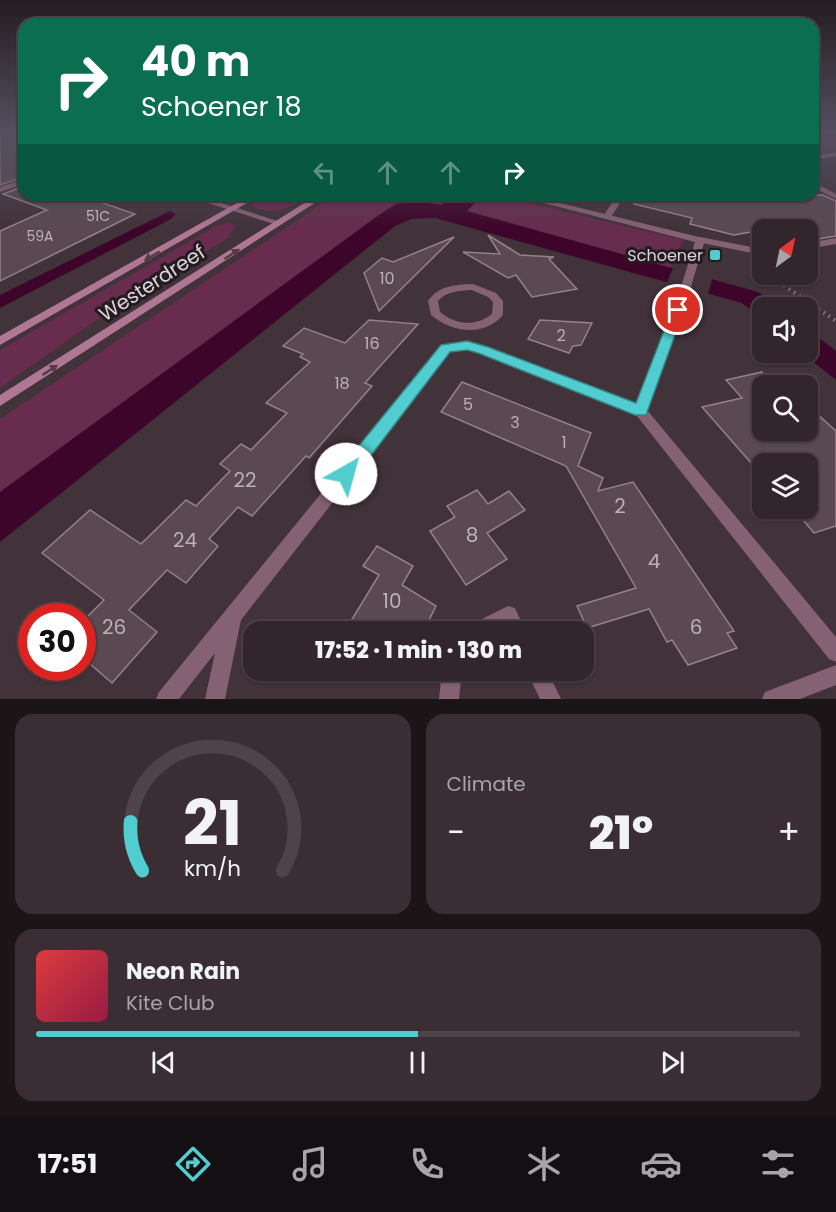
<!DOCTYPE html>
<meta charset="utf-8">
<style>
body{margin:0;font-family:Poppins,sans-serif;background:#3a2e34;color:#f1f3f6;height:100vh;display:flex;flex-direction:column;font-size:22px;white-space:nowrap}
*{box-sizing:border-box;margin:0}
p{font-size:20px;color:#a8a5a9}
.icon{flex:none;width:33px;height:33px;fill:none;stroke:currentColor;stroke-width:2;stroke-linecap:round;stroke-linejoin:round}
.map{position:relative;height:699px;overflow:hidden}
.drawer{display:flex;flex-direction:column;gap:15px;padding:15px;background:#1c1518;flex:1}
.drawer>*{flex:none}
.hud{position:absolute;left:18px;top:18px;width:801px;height:183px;border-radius:18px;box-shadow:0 2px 4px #0004,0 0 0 2px #4d4348;background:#0b6e4f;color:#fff;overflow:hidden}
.needle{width:39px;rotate:33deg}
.fabs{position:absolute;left:752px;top:219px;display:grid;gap:12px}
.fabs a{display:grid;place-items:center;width:66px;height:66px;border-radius:12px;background:#32262c;box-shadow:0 2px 4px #0004,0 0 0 2px #4d4348;font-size:30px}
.speed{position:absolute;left:18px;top:603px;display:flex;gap:12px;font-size:30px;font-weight:700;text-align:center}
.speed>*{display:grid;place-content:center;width:78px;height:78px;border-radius:50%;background:#32262c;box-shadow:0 2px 4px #0004,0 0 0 2px #4d4348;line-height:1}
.speed .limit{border:9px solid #d22;background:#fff;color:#111}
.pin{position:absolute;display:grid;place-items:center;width:51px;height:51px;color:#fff;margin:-26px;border:3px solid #fff;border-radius:50%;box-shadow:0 2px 6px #0007}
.me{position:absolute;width:66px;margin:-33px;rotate:38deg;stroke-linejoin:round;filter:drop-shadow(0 0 4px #0008)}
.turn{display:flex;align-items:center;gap:21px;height:126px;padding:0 24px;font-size:27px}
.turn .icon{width:78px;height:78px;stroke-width:2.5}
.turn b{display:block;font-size:42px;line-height:51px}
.lanes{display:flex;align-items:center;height:57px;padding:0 24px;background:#0003;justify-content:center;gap:30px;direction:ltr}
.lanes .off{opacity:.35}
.big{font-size:45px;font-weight:800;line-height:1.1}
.drawer .card{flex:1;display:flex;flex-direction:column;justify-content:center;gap:9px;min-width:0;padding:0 21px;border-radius:18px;background:#3a2e34}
.drawer .dial{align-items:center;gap:0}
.dial svg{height:156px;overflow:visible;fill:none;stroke:#4d4348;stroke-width:7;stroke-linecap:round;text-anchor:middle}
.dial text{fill:#f1f3f6;stroke:none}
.song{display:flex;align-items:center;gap:18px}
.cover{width:72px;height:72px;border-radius:9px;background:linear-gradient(135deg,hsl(0 70% 55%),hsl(340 70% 35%))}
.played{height:6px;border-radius:3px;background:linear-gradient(90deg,#52cdcf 50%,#4d4348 50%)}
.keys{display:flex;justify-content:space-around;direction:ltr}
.heat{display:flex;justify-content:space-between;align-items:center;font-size:33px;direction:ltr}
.drawer .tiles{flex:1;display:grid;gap:15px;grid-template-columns:1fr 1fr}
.card:last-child{grid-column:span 2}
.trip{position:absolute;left:243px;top:621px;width:351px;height:60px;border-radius:18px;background:#32262c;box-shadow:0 2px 4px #0004,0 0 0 2px #4d4348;font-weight:800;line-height:60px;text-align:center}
.tab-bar{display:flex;height:96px;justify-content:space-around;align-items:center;background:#140f12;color:#a8a5a9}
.tab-bar .icon{width:42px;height:42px}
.tab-bar .active{color:#52cdcf}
.tab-bar b{font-size:27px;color:#f1f3f6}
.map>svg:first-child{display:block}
</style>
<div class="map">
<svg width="836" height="699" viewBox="0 0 836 699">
<rect width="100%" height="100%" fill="#42323a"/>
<g fill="#672c4e">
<path d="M 813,131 L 836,131 L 836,149 L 813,152 Z"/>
<path d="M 270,195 L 310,195 C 291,207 276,216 253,207 L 253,204 Z"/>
<path d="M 335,195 L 453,195 L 442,205 L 421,202 L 396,204 L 379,215 L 0,492 L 0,419 Z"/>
<path d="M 483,195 L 496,195 L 683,240 L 670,268 L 466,211 Z"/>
<path d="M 228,223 L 236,225 L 228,238 L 112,309 L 0,388 L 0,350 L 216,226 Z"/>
</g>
<g fill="#3d0529">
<path d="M 453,195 L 483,195 L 467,211 L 758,292 L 779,307 L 762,308 L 762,319 L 742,303 L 435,218 L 412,219 L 395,226 L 0,542 L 0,492 L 379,215 L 396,204 L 421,202 L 441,205 Z"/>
<path d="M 170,211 L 176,214 L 171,219 L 0,308 L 0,295 Z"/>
<path d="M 807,329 L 836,351 L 836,380 L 802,353 L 807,352 Z"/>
</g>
<path fill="#42323a" d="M 674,266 L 713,277 L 707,297 L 666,285 Z"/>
<g fill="#5a4951" stroke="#94818a" stroke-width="1.5">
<path d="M 0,131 L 24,131 L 24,177 L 0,185 Z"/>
<path d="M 24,186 L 24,195 L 80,195 L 135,214 L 0,281 L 0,231 L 47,210 L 3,194 Z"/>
<path d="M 635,195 L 823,195 L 836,201 L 836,236 L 813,240 L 807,236 L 807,230 L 762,230 L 734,235 L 690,224 L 692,218 L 634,204 Z"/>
<path d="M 488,235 L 520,255 L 554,257 L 549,259 L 577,289 L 532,297 L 516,275 L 508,278 L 463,252 L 500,254 Z"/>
<path d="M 454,237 L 379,311 L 364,273 L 382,258 L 393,262 Z"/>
<path d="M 369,320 L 418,324 L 365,383 L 372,386 L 309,458 L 306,456 L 252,516 L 238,507 L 209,539 L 218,546 L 186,583 L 167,570 L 129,610 L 157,632 L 112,683 L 82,657 L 82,622 L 104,600 L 42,553 L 90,510 L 141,544 L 186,500 L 196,506 L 230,471 L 220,464 L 241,444 L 251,450 L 287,413 L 266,403 L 310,362 L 300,357 L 303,354 L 283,346 L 304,328 L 345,343 Z"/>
<path d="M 540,320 L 592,323 L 581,345 L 573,346 L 569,353 L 528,339 Z"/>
<path d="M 762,372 L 762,430 L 807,430 L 807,405 L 836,431 L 836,526 L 814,533 L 798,514 L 807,512 L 807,464 L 752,464 L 702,407 L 742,398 L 726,380 Z"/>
<path d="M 462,382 L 591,433 L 578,466 L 603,478 L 598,491 L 633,482 L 734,631 L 727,633 L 737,648 L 688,665 L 672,640 L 667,642 L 649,609 L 587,628 L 577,606 L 636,588 L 566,466 L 441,412 Z"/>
<path d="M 477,490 L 488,504 L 509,491 L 525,510 L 487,533 L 507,559 L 466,585 L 430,531 L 455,517 L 447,506 Z"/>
<path d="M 377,546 L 413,566 L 402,585 L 436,606 L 423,632 L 368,632 L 351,621 L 379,575 L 363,566 Z"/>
</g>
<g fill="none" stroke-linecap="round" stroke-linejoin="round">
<path stroke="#887b81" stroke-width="3" stroke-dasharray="1.5 4" stroke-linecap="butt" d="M 768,274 L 782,283"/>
<path stroke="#887b81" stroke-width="4" stroke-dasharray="1.5 4.5" stroke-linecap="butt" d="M 779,282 L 836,321"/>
<g fill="#846173" fill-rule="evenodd">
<path d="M 836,152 L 836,156 L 813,160 L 813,156 Z"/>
<path d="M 24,179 L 24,184 L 0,192 L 0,187 Z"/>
<path d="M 813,182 L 836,194 L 836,199 L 813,187 Z"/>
<path d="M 183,195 L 196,195 L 284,223 L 277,225 Z"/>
<path d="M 617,195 L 625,195 L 611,217 L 605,217 L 604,215 Z"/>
<path d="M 700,237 L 762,249 L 762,255 L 697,242 L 695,240 Z"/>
<path d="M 836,238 L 836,244 L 807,249 L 807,243 Z"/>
<path d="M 473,284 L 496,293 L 503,301 L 503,315 C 484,337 452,333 431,315 L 428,301 C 439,285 455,285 473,284 ZM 472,290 L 488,297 L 493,302 L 492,314 C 475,327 456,325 440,312 L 438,301 C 446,291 459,291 472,290 Z"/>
<path d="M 467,342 L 487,347 L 645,407 L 647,411 L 645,415 L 640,416 L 635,415 L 479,353 L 467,350 L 450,352 L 241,620 L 225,699 L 205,699 L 215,653 L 179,699 L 156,699 L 159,692 L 442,345 Z"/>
<path d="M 508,606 L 515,608 L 526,632 L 506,632 L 504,627 L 497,632 L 468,632 L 470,625 Z"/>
<path d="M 836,665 L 836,685 L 800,699 L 762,699 L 765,692 Z"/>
<path d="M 442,670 L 462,670 L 459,699 L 439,699 Z"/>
<path d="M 526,670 L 547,670 L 561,699 L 540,699 Z"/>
</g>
<path fill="#846173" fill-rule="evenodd" d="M 513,195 L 527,195 L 703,238 L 705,240 L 690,290 L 647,410 L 836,637 L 836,662 L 829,659 L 633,411 L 680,290 L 695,242 Z"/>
<g fill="#af7794" fill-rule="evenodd">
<path d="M 251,195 L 261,195 L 0,345 L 0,336 Z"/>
<path d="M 317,195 L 327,195 L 0,406 L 0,395 Z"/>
</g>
</g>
<defs><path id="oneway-solid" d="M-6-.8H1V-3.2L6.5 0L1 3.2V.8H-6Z" transform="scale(1.5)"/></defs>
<g fill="#553c49">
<use href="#oneway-solid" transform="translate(232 254) rotate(-33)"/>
<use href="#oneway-solid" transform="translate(152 256) rotate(150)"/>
<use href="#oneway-solid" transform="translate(50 370) rotate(-33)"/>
</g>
<linearGradient id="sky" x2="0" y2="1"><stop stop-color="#241c20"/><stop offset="0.57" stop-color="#544f60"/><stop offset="1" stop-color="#544f60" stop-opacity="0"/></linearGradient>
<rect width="836" height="229" fill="url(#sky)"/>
<path fill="#52cdcf" stroke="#358587" stroke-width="1.5" d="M 678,306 L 684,310 L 646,415 L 635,415 L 478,353 L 467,350 L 450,352 L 353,479 L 346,481 L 340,479 L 338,474 L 340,469 L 441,345 L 467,341 L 488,347 L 636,403 L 672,310 Z"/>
<rect fill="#52cdcf" stroke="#241c20" stroke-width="2" x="709" y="249" width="12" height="12" rx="3"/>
<g text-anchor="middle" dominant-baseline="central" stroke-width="6" stroke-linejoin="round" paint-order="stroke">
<g font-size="14" fill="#bdb1b7">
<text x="98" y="216">51C</text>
<text x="40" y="236">59A</text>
</g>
<g font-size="16" fill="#ded4d9" stroke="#241c20" text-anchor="end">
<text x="703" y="255">Schoener</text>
</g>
<g font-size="16" fill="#bdb1b7">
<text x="387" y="278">10</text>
<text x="561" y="335">2</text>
<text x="372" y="343">16</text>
<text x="342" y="383">18</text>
<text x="468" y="404">5</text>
<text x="515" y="422">3</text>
<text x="564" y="442">1</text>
</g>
<g font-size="20" fill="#ded4d9" stroke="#241c20">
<text transform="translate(152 283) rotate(-33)">Westerdreef</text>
</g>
<g font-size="20" fill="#bdb1b7">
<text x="245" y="480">22</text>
<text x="620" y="506">2</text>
<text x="472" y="535">8</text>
<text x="185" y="540">24</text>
<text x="654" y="561">4</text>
<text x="392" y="601">10</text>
<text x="114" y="627">26</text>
<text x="696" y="627">6</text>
</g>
</g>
</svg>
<div class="fabs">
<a><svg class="needle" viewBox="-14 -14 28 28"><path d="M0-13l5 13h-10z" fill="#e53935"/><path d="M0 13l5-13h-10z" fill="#a8a5a9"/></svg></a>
<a><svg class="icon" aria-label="sound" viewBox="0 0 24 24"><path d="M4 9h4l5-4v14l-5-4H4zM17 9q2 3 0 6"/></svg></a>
<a><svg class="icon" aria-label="search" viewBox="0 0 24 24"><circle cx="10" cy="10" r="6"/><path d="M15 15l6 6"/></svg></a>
<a><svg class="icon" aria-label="layers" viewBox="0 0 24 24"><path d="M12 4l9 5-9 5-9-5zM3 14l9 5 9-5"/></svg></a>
</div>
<div class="speed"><div class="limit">30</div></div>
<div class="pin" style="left:678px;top:310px;background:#d93025"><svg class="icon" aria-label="arrive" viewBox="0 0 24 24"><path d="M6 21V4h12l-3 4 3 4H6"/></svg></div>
<svg class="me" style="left:346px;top:474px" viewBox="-20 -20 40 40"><circle r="19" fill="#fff"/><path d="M0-13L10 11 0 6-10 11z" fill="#52cdcf"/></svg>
<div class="trip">17:52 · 1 min · 130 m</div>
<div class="hud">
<div class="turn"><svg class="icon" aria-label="right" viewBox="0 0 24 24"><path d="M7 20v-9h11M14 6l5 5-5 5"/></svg><div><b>40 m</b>Schoener 18</div></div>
<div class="lanes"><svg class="icon off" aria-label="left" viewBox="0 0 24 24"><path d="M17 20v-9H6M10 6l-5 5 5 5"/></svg><svg class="icon off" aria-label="ahead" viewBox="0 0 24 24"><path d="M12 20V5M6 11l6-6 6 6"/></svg><svg class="icon off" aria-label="ahead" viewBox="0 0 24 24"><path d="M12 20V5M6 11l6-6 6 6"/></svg><svg class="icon" aria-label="right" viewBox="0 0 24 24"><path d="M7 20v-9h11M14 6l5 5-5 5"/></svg></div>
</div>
</div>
<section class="drawer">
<div class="tiles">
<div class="card dial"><svg viewBox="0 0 100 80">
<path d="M14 69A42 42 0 1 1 86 69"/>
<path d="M14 69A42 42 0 0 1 8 44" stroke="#52cdcf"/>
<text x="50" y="56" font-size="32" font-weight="700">21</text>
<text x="50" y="72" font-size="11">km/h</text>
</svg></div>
<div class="card"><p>Climate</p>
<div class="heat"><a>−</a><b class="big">21°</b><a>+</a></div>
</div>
<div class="card">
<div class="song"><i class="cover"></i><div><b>Neon Rain</b><p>Kite Club</p></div></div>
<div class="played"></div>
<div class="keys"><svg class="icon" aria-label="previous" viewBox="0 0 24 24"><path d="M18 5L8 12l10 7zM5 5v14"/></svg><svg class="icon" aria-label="pause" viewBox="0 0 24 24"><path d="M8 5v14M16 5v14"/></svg><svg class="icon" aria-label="next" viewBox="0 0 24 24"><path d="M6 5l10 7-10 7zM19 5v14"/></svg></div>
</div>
</div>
</section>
<nav class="tab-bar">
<b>17:51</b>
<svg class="icon active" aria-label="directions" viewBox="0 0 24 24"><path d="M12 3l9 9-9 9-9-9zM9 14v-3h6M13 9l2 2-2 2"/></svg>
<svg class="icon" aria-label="music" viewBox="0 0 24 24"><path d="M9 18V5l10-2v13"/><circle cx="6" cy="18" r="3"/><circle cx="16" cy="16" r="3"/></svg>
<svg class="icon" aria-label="phone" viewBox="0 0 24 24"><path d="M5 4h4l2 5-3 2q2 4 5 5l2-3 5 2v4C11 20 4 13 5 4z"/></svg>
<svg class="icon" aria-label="climate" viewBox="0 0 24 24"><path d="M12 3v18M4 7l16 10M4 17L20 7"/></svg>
<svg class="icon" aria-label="car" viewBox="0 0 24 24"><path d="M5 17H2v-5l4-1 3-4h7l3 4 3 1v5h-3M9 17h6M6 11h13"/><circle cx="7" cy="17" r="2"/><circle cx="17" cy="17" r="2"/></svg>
<svg class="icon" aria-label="filters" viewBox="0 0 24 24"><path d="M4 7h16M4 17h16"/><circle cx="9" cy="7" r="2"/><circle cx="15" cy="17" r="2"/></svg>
</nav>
